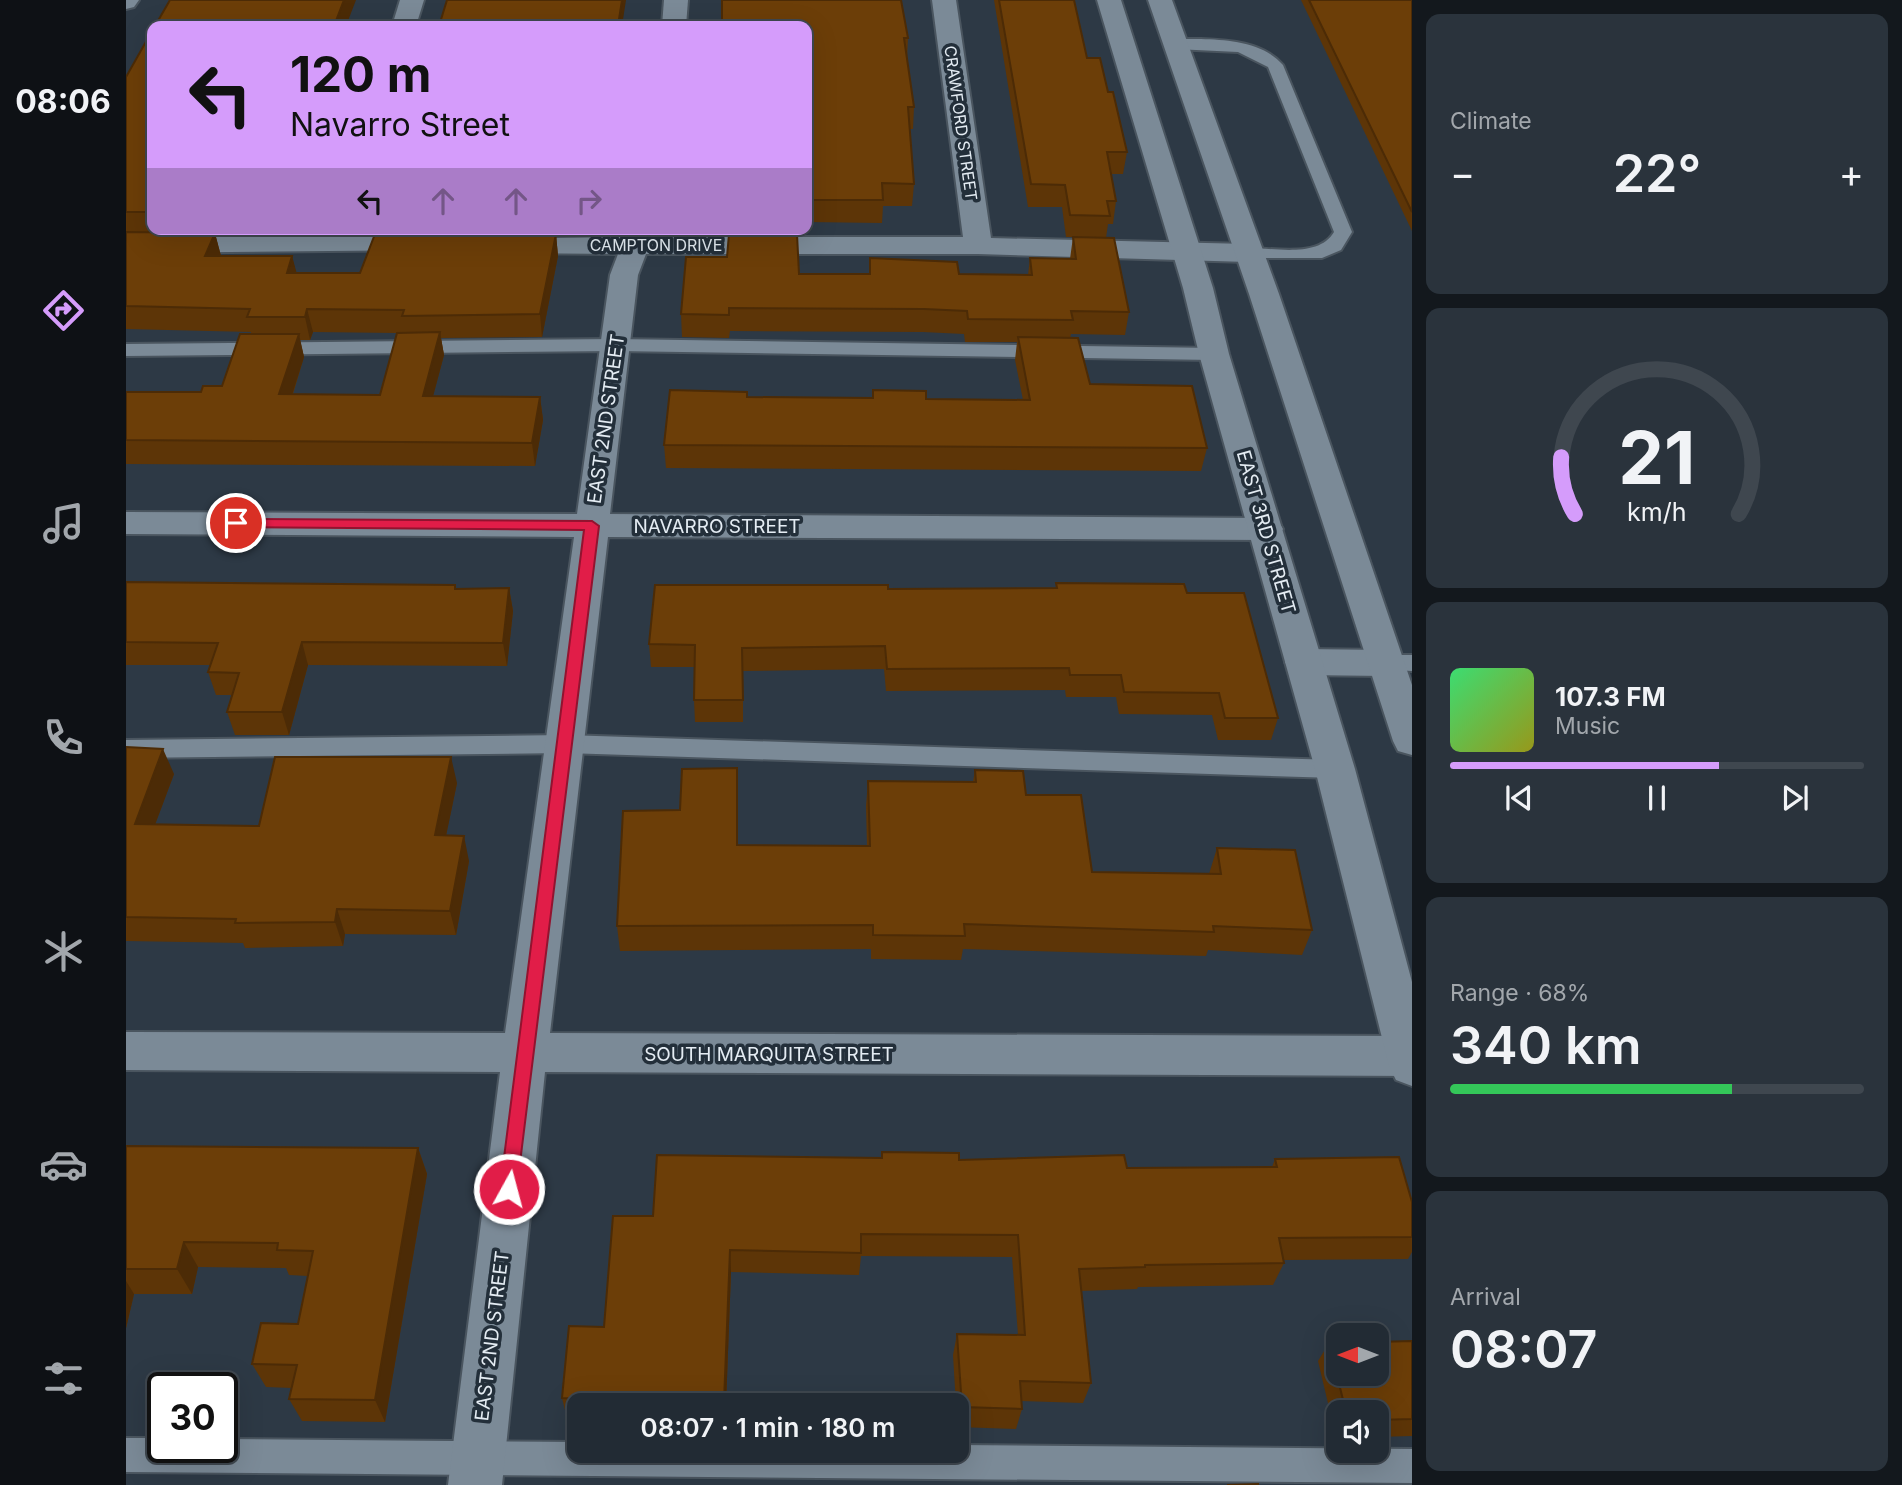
<!DOCTYPE html>
<meta charset="utf-8">
<style>
body{margin:0;font-family:Inter,sans-serif;background:#2a333c;color:#f1f3f6;height:100vh;display:flex;flex-direction:column;font-size:26px;white-space:nowrap}
*{box-sizing:border-box;margin:0}
p{font-size:23px;color:#a2a7ac}
.icon{flex:none;width:38px;height:38px;fill:none;stroke:currentColor;stroke-width:2;stroke-linecap:round;stroke-linejoin:round}
.map{position:relative;flex:1;overflow:hidden}
.drawer{display:flex;flex-direction:column;gap:14px;padding:14px;background:#13181d;width:490px}
.drawer>*{flex:none}
.top-card{position:absolute;left:21px;top:21px;width:665px;height:214px;border-radius:14px;box-shadow:0 7px 28px #0002,0 0 0 2px #3f474f;background:#d59cfb;color:#111;overflow:hidden}
.needle{width:46px;rotate:270deg}
.fabs{position:absolute;left:1200px;top:1323px;display:grid;gap:14px}
.fabs a{display:grid;place-items:center;width:63px;height:63px;border-radius:14px;background:#222b34;box-shadow:0 7px 28px #0002,0 0 0 2px #3f474f;font-size:35px}
.speed{position:absolute;left:21px;top:1372px;display:flex;gap:14px;font-size:35px;font-weight:700;text-align:center}
.speed>*{display:grid;place-content:center;width:91px;height:91px;border-radius:50%;background:#222b34;box-shadow:0 7px 28px #0002,0 0 0 2px #3f474f;line-height:1}
.speed .limit{border:4px solid #111;border-radius:10px;background:#fff;color:#111}
.pin{position:absolute;display:grid;place-items:center;width:60px;height:60px;color:#fff;margin:-30px;border:4px solid #fff;border-radius:50%;box-shadow:0 2px 7px #0007}
.me{position:absolute;width:77px;margin:-38px;rotate:7deg;stroke-linejoin:round;filter:drop-shadow(0 0 5px #0008)}
.turn{display:flex;align-items:center;gap:24px;height:147px;padding:0 28px;font-size:32px}
.turn .icon{width:91px;height:91px;stroke-width:2.5}
.turn b{display:block;font-size:49px;line-height:60px}
.lanes{display:flex;align-items:center;height:66px;padding:0 28px;background:#0003;justify-content:center;gap:35px;direction:ltr}
.lanes .off{opacity:.35}
.big{font-size:52px;font-weight:600;line-height:1.1}
.drawer .card{flex:1;display:flex;flex-direction:column;justify-content:center;gap:10px;min-width:0;padding:0 24px;border-radius:14px;background:#2a333c}
.drawer .dial{align-items:center;gap:0}
.dial svg{height:182px;overflow:visible;fill:none;stroke:#3f474f;stroke-width:7;stroke-linecap:round;text-anchor:middle}
.dial text{fill:#f1f3f6;stroke:none}
.song{display:flex;align-items:center;gap:21px}
.cover{width:84px;height:84px;border-radius:10px;background:linear-gradient(135deg,hsl(140 70% 55%),hsl(60 70% 35%))}
.played{height:7px;border-radius:4px;background:linear-gradient(90deg,#d59cfb 65%,#3f474f 65%)}
.keys{display:flex;justify-content:space-around;direction:ltr}
.heat{display:flex;justify-content:space-between;align-items:center;font-size:38px;direction:ltr}
.charge{height:10px;border-radius:5px;background:linear-gradient(90deg,#34c759 68%,#3f474f 0)}
.trip{position:absolute;left:441px;top:1393px;width:402px;height:70px;border-radius:14px;background:#222b34;box-shadow:0 7px 28px #0002,0 0 0 2px #3f474f;font-weight:600;line-height:70px;text-align:center}
main{display:flex;flex:1;min-height:0}
.menu{display:flex;flex-direction:column;width:126px;justify-content:space-around;align-items:center;background:#0e1115;color:#a2a7ac}
.menu .icon{width:49px;height:49px}
.menu .current{color:#d59cfb}
.menu b{font-size:32px;color:#f1f3f6}
.map>svg:first-child{display:block}
</style>
<main>
<nav class="menu">
<b>08:06</b>
<svg class="icon current" aria-label="directions" viewBox="0 0 24 24"><path d="M12 3l9 9-9 9-9-9zM9 14v-3h6M13 9l2 2-2 2"/></svg>
<svg class="icon" aria-label="music" viewBox="0 0 24 24"><path d="M9 18V5l10-2v13"/><circle cx="6" cy="18" r="3"/><circle cx="16" cy="16" r="3"/></svg>
<svg class="icon" aria-label="phone" viewBox="0 0 24 24"><path d="M5 4h4l2 5-3 2q2 4 5 5l2-3 5 2v4C11 20 4 13 5 4z"/></svg>
<svg class="icon" aria-label="climate" viewBox="0 0 24 24"><path d="M12 3v18M4 7l16 10M4 17L20 7"/></svg>
<svg class="icon" aria-label="car" viewBox="0 0 24 24"><path d="M5 17H2v-5l4-1 3-4h7l3 4 3 1v5h-3M9 17h6M6 11h13"/><circle cx="7" cy="17" r="2"/><circle cx="17" cy="17" r="2"/></svg>
<svg class="icon" aria-label="filters" viewBox="0 0 24 24"><path d="M4 7h16M4 17h16"/><circle cx="9" cy="7" r="2"/><circle cx="15" cy="17" r="2"/></svg>
</nav>
<div class="map">
<svg width="1286" height="1485" viewBox="0 0 1286 1485">
<rect width="100%" height="100%" fill="#2d3945"/>
<g fill="none" stroke-linecap="round" stroke-linejoin="round">
<defs>
<g id="service">
<path d="M 1075,39 C 1103,40 1137,42 1157,65 L 1226,232 L 1215,250 L 1196,258 L 1122,258 L 1113,253 L 1122,248 C 1149,248 1193,258 1208,232 L 1142,67 L 1112,52 L 1049,49 L 1041,44 L 1049,39 Z"/>
<path d="M 490,339 L 1088,348 L 1098,354 L 1088,360 L 490,351 L 0,356 L 0,344 Z"/>
<path d="M 1259,655 L 1286,655 L 1286,671 L 1251,669 L 1247,663 L 1251,657 Z"/>
<path d="M 440,735 L 1209,760 L 1218,762 L 1221,769 L 1218,776 L 1209,778 L 440,753 L 0,758 L 0,740 Z"/>
<path d="M 0,1438 L 37,1438 L 37,1447 L 96,1447 L 96,1439 L 453,1442 L 453,1451 L 831,1451 L 831,1445 L 1286,1449 L 1286,1483 L 0,1472 Z"/>
</g>
<g id="minor">
<path d="M 0,0 L 13,0 L 8,7 L 0,9 Z"/>
<path d="M 274,0 L 298,0 L 290,26 L 266,26 Z"/>
<path d="M 538,0 L 562,0 L 560,26 L 536,26 Z"/>
<path d="M 806,0 L 830,0 L 865,238 L 1122,244 L 1132,247 L 1136,253 L 1132,259 L 1122,262 L 852,254 L 520,254 L 512,275 L 484,514 L 1140,518 L 1152,521 L 1157,529 L 1152,537 L 1140,540 L 482,537 L 424,1033 L 1286,1036 L 1286,1076 L 419,1072 L 376,1485 L 322,1485 L 374,1072 L 0,1070 L 0,1032 L 379,1033 L 448,537 L 0,534 L 0,512 L 451,514 L 484,275 L 492,254 L 380,253 L 370,251 L 366,245 L 370,239 L 495,237 L 496,229 L 524,229 L 524,237 L 837,237 Z"/>
<path d="M 295,236 L 305,238 L 309,244 L 305,250 L 0,253 L 0,237 Z"/>
<path d="M 1177,649 L 1259,650 L 1272,654 L 1277,663 L 1272,672 L 1259,676 L 1177,675 L 1164,671 L 1159,662 L 1164,653 Z"/>
</g>
<g id="tertiary">
<path d="M 971,0 L 995,0 L 1087,288 L 1103,354 L 1229,769 L 1286,982 L 1286,1086 L 1270,1080 L 1263,1066 L 1189,769 L 1073,354 L 1057,288 Z"/>
<path d="M 1022,0 L 1046,0 L 1153,294 L 1286,685 L 1286,755 L 1272,751 L 1267,741 L 1123,294 Z"/>
</g>
</defs>
<use href="#service" stroke="#4a555f" stroke-width="4"/>
<use href="#minor" stroke="#4a555f" stroke-width="4"/>
<use href="#tertiary" stroke="#4a555f" stroke-width="4"/>
<use href="#service" fill="#7b8a97" fill-rule="evenodd"/>
<use href="#minor" fill="#7b8a97" fill-rule="evenodd"/>
<use href="#tertiary" fill="#7b8a97" fill-rule="evenodd"/>
</g>
<g fill="#5d3507" fill-rule="evenodd">
<path d="M 868,0 L 948,0 L 961,58 L 982,92 L 1001,152 L 997,174 L 985,174 L 990,201 L 987,224 L 982,224 L 980,238 L 1003,312 L 999,335 L 945,334 L 944,338 L 964,384 L 1081,448 L 1075,471 L 540,468 L 538,445 L 621,397 L 746,398 L 747,390 L 800,399 L 897,400 L 889,360 L 891,342 L 839,342 L 838,334 L 797,332 L 604,331 L 603,338 L 556,337 L 555,314 L 601,257 L 604,229 L 670,229 L 673,274 L 743,274 L 744,258 L 833,274 L 902,275 L 904,258 L 944,259 L 947,237 L 940,237 L 936,207 L 902,207 Z"/>
<path d="M 1175,0 L 1286,0 L 1286,231 Z"/>
<path d="M 681,26 L 782,38 L 781,59 L 788,107 L 787,129 L 783,129 L 788,184 L 786,206 L 757,206 L 756,223 L 681,222 Z"/>
<path d="M 26,31 L 26,229 L 107,229 L 104,234 L 89,234 L 95,256 L 166,256 L 170,273 L 234,273 L 260,234 L 259,229 L 437,229 L 436,234 L 430,234 L 432,256 L 416,337 L 315,338 L 318,355 L 307,396 L 414,397 L 417,420 L 409,466 L 0,464 L 0,392 L 75,392 L 96,386 L 125,334 L 125,332 L 0,329 L 0,77 ZM 187,332 L 271,333 L 254,395 L 167,394 L 178,357 L 174,340 L 184,340 Z"/>
<path d="M 0,582 L 330,589 L 383,588 L 387,611 L 381,666 L 182,665 L 163,735 L 109,735 L 101,712 L 106,695 L 90,695 L 82,672 L 85,665 L 0,665 Z"/>
<path d="M 930,583 L 1061,593 L 1152,718 L 1145,740 L 1092,740 L 1086,715 L 993,714 L 990,697 L 940,697 L 939,690 L 760,691 L 758,669 L 617,671 L 617,722 L 569,722 L 568,700 L 568,667 L 525,667 L 523,644 L 762,589 L 930,588 Z"/>
<path d="M 0,747 L 48,774 L 29,824 L 133,826 L 331,783 L 320,835 L 343,861 L 330,935 L 219,934 L 217,946 L 119,948 L 117,943 L 0,941 Z"/>
<path d="M 849,770 L 900,795 L 966,872 L 1083,874 L 1091,848 L 1186,930 L 1176,955 L 1082,950 L 1080,956 L 837,949 L 835,960 L 745,959 L 745,949 L 494,951 L 491,926 L 554,810 L 612,793 L 612,845 L 741,846 L 740,806 L 742,781 L 847,782 Z"/>
<path d="M 0,1146 L 292,1148 L 301,1174 L 259,1422 L 176,1421 L 163,1399 L 166,1388 L 140,1387 L 126,1364 L 172,1324 L 182,1276 L 163,1275 L 160,1268 L 72,1267 L 66,1294 L 8,1294 L 0,1328 Z"/>
<path d="M 756,1152 L 833,1160 L 1001,1168 L 1146,1167 L 1149,1159 L 1286,1202 L 1286,1252 L 1282,1259 L 1158,1260 L 1158,1263 L 1147,1285 L 1012,1287 L 1011,1289 L 955,1291 L 965,1383 L 957,1403 L 895,1401 L 896,1409 L 890,1429 L 831,1427 L 831,1405 L 830,1405 L 827,1355 L 831,1334 L 892,1335 L 886,1257 L 735,1256 L 733,1275 L 605,1272 L 600,1405 L 453,1405 L 453,1418 L 441,1418 L 436,1398 L 478,1327 L 527,1216 L 756,1158 Z"/>
<path d="M 1286,1341 L 1286,1436 L 1251,1437 L 1251,1412 L 1213,1412 L 1213,1437 L 1210,1437 L 1192,1361 L 1203,1343 Z"/>
</g>
<g fill="#4c2b06">
<path d="M 218,0 L 230,0 L 220,26 L 208,26 Z"/>
<path d="M 496,0 L 500,0 L 496,26 L 492,26 Z"/>
<path d="M 89,233 L 95,256 L 79,256 Z"/>
<path d="M 430,234 L 432,256 L 416,337 L 414,314 Z"/>
<path d="M 166,256 L 172,278 L 161,273 Z"/>
<path d="M 181,309 L 187,332 L 184,340 L 179,317 Z"/>
<path d="M 314,332 L 318,355 L 301,419 L 297,396 Z"/>
<path d="M 173,334 L 178,357 L 159,417 L 153,394 Z"/>
<path d="M 414,397 L 417,420 L 409,466 L 406,443 Z"/>
<path d="M 383,588 L 387,611 L 381,666 L 377,643 Z"/>
<path d="M 176,642 L 182,665 L 163,735 L 156,712 Z"/>
<path d="M 37,749 L 48,774 L 20,849 L 9,824 Z"/>
<path d="M 325,757 L 331,783 L 315,860 L 309,835 Z"/>
<path d="M 338,836 L 343,861 L 330,935 L 324,911 Z"/>
<path d="M 211,909 L 219,934 L 217,946 L 209,922 Z"/>
<path d="M 292,1148 L 301,1174 L 259,1422 L 249,1400 Z"/>
<path d="M 58,1242 L 72,1267 L 66,1294 L 51,1269 Z"/>
<path d="M 604,1250 L 605,1272 L 600,1405 L 598,1405 Z"/>
<path d="M 0,1281 L 8,1294 L 0,1328 Z"/>
</g>
<g fill="#6c3e08" stroke="#4c2b06" stroke-width="2">
<path d="M 44,0 L 218,0 L 208,26 L 29,26 Z"/>
<path d="M 321,0 L 496,0 L 492,26 L 313,26 Z"/>
<path d="M 596,0 L 775,0 L 782,38 L 778,38 L 788,107 L 782,107 L 788,184 L 756,183 L 757,200 L 681,200 L 681,26 L 596,26 Z"/>
<path d="M 873,0 L 948,0 L 961,58 L 974,58 L 982,92 L 987,92 L 1001,152 L 981,152 L 990,201 L 981,201 L 984,216 L 944,215 L 939,185 L 905,184 Z"/>
<path d="M 1183,0 L 1286,0 L 1286,212 Z"/>
<path d="M 26,31 L 26,212 L 0,212 L 0,77 Z"/>
<path d="M 0,232 L 89,233 L 79,256 L 166,256 L 161,273 L 234,273 L 249,234 L 430,234 L 414,314 L 276,316 L 278,310 L 181,309 L 179,317 L 121,317 L 124,309 L 0,306 Z"/>
<path d="M 603,234 L 671,234 L 673,274 L 744,274 L 744,258 L 831,262 L 833,274 L 906,275 L 904,258 L 950,259 L 947,237 L 988,238 L 1003,312 L 945,311 L 947,320 L 842,319 L 841,311 L 798,309 L 603,308 L 603,315 L 555,314 L 560,257 L 601,257 Z"/>
<path d="M 314,332 L 297,396 L 414,397 L 406,443 L 0,440 L 0,392 L 75,392 L 77,386 L 96,386 L 114,334 L 173,334 L 153,394 L 254,395 L 271,333 Z"/>
<path d="M 892,337 L 952,338 L 964,384 L 1066,386 L 1081,448 L 538,445 L 544,390 L 621,392 L 621,397 L 747,398 L 747,390 L 800,391 L 800,399 L 904,400 Z"/>
<path d="M 0,582 L 329,585 L 329,589 L 383,588 L 377,643 L 176,642 L 156,712 L 101,712 L 113,673 L 82,672 L 92,643 L 0,642 Z"/>
<path d="M 930,583 L 1058,584 L 1061,593 L 1118,593 L 1152,718 L 1099,718 L 1093,693 L 998,692 L 995,675 L 944,675 L 943,668 L 761,669 L 759,646 L 616,648 L 617,700 L 568,700 L 569,645 L 523,644 L 529,585 L 762,585 L 762,589 L 931,588 Z"/>
<path d="M 0,747 L 37,749 L 9,824 L 133,826 L 149,757 L 325,757 L 309,835 L 338,836 L 324,911 L 211,909 L 209,922 L 109,923 L 110,919 L 0,917 Z"/>
<path d="M 611,768 L 611,845 L 744,846 L 742,781 L 850,782 L 849,770 L 897,771 L 900,795 L 955,795 L 966,872 L 1095,874 L 1091,848 L 1169,850 L 1186,930 L 1087,926 L 1088,932 L 838,924 L 839,936 L 747,935 L 747,925 L 491,926 L 497,811 L 554,810 L 556,769 Z"/>
<path d="M 0,1146 L 292,1148 L 249,1400 L 163,1399 L 171,1365 L 126,1364 L 135,1323 L 172,1324 L 187,1251 L 151,1250 L 152,1243 L 58,1242 L 51,1269 L 0,1269 Z"/>
<path d="M 756,1152 L 833,1153 L 833,1160 L 998,1155 L 1001,1168 L 1151,1167 L 1149,1159 L 1273,1157 L 1286,1202 L 1286,1237 L 1153,1238 L 1158,1263 L 1019,1265 L 1019,1267 L 953,1269 L 965,1383 L 894,1381 L 896,1409 L 836,1407 L 831,1334 L 899,1335 L 892,1235 L 735,1234 L 735,1253 L 604,1250 L 598,1402 L 436,1398 L 443,1326 L 478,1327 L 487,1216 L 527,1216 L 531,1155 L 756,1158 Z"/>
<path d="M 1286,1341 L 1286,1419 L 1251,1420 L 1251,1412 L 1220,1412 L 1203,1343 L 1213,1343 L 1213,1374 L 1251,1374 L 1251,1342 Z"/>
<path d="M 1132,1484 L 1132,1485 L 1101,1485 Z"/>
</g>
<path fill="#e11d48" stroke="#92132f" stroke-width="2" d="M 110,519 L 466,521 L 473,526 L 390,1195 L 383,1198 L 376,1195 L 374,1189 L 458,530 L 105,527 L 103,523 Z"/>
<g text-anchor="middle" dominant-baseline="central" stroke-width="7" stroke-linejoin="round" paint-order="stroke">
<g font-size="16" fill="#e4ecf3" stroke="#232f3a">
<text transform="translate(835 123) rotate(82)">CRAWFORD STREET</text>
<text x="530" y="245">CAMPTON DRIVE</text>
</g>
<g font-size="19" fill="#e4ecf3" stroke="#232f3a">
<text transform="translate(480 419) rotate(-82)">EAST 2ND STREET</text>
<text x="591" y="526">NAVARRO STREET</text>
<text transform="translate(1140 532) rotate(74)">EAST 3RD STREET</text>
<text x="643" y="1054">SOUTH MARQUITA STREET</text>
<text transform="translate(366 1336) rotate(-83)">EAST 2ND STREET</text>
</g>
</g>
</svg>
<div class="fabs">
<a><svg class="needle" viewBox="-14 -14 28 28"><path d="M0-13l5 13h-10z" fill="#e53935"/><path d="M0 13l5-13h-10z" fill="#a2a7ac"/></svg></a>
<a><svg class="icon" aria-label="sound" viewBox="0 0 24 24"><path d="M4 9h4l5-4v14l-5-4H4zM17 9q2 3 0 6"/></svg></a>
</div>
<div class="speed"><div class="limit">30</div></div>
<div class="pin" style="left:110px;top:523px;background:#d93025"><svg class="icon" aria-label="arrive" viewBox="0 0 24 24"><path d="M6 21V4h12l-3 4 3 4H6"/></svg></div>
<svg class="me" style="left:383px;top:1189px" viewBox="-20 -20 40 40"><circle r="17" fill="#e11d48" stroke="#fff" stroke-width="3"/><path d="M0-11L8 9 0 5-8 9z" fill="#fff"/></svg>
<div class="trip">08:07 · 1 min · 180 m</div>
<div class="top-card">
<div class="turn"><svg class="icon" aria-label="left" viewBox="0 0 24 24"><path d="M17 20v-9H6M10 6l-5 5 5 5"/></svg><div><b>120 m</b>Navarro Street</div></div>
<div class="lanes"><svg class="icon" aria-label="left" viewBox="0 0 24 24"><path d="M17 20v-9H6M10 6l-5 5 5 5"/></svg><svg class="icon off" aria-label="ahead" viewBox="0 0 24 24"><path d="M12 20V5M6 11l6-6 6 6"/></svg><svg class="icon off" aria-label="ahead" viewBox="0 0 24 24"><path d="M12 20V5M6 11l6-6 6 6"/></svg><svg class="icon off" aria-label="right" viewBox="0 0 24 24"><path d="M7 20v-9h11M14 6l5 5-5 5"/></svg></div>
</div>
</div>
<section class="drawer">
<div class="card"><p>Climate</p>
<div class="heat"><a>−</a><b class="big">22°</b><a>+</a></div>
</div>
<div class="card dial"><svg viewBox="0 0 100 80">
<path d="M14 69A42 42 0 1 1 86 69"/>
<path d="M14 69A42 42 0 0 1 8 44" stroke="#d59cfb"/>
<text x="50" y="56" font-size="32" font-weight="700">21</text>
<text x="50" y="72" font-size="11">km/h</text>
</svg></div>
<div class="card">
<div class="song"><i class="cover"></i><div><b>107.3 FM</b><p>Music</p></div></div>
<div class="played"></div>
<div class="keys"><svg class="icon" aria-label="previous" viewBox="0 0 24 24"><path d="M18 5L8 12l10 7zM5 5v14"/></svg><svg class="icon" aria-label="pause" viewBox="0 0 24 24"><path d="M8 5v14M16 5v14"/></svg><svg class="icon" aria-label="next" viewBox="0 0 24 24"><path d="M6 5l10 7-10 7zM19 5v14"/></svg></div>
</div>
<div class="card"><p>Range · 68%</p><b class="big">340 km</b><div class="charge"></div></div>
<div class="card"><p>Arrival</p><b class="big">08:07</b></div>
</section>
</main>
